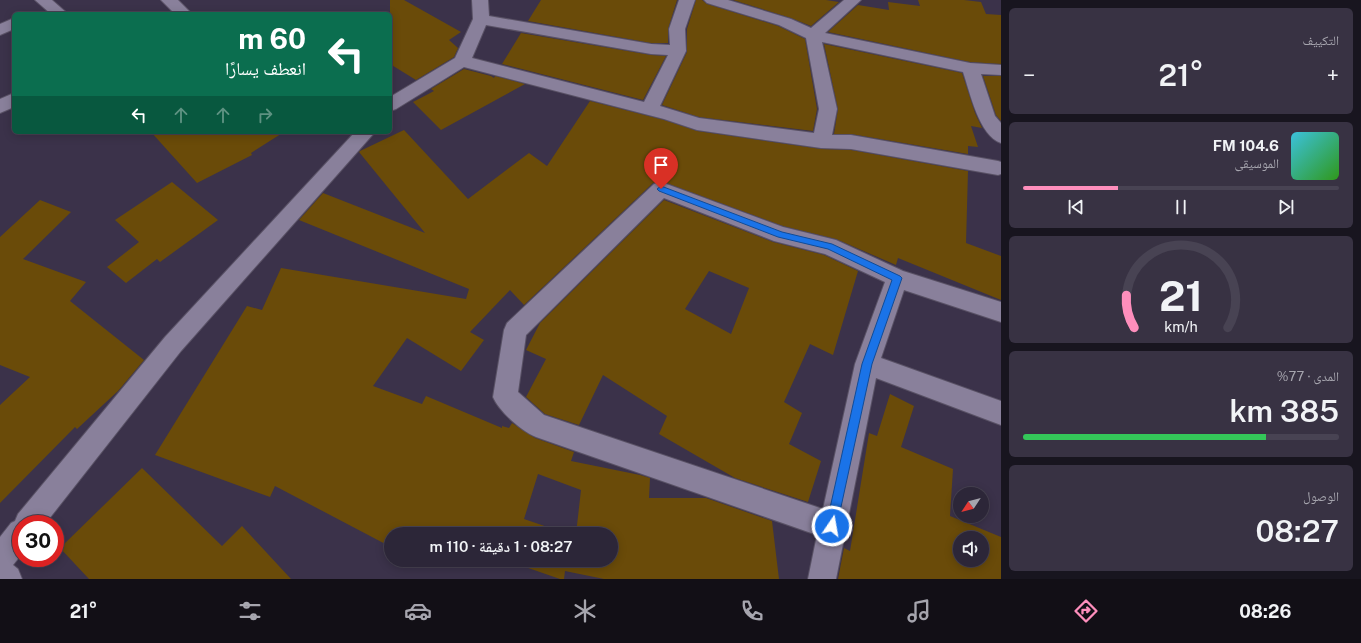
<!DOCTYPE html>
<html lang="ar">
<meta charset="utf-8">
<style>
body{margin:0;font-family:"Public Sans","Noto Naskh Arabic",sans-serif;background:#383243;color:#f1f3f6;direction:rtl;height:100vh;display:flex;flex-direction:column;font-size:15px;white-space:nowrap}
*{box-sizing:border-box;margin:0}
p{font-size:13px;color:#a6a5ae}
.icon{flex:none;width:22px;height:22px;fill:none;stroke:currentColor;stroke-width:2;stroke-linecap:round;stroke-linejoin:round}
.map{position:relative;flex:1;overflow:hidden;direction:ltr}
.drawer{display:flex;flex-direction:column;gap:8px;padding:8px;background:#18151f;width:360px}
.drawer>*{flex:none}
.banner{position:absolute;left:12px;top:12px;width:380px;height:122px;border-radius:6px;box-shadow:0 2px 10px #0003,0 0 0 1px #484353;direction:rtl;background:#0b6e4f;color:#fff;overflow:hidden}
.needle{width:26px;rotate:234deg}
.controls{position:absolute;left:953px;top:487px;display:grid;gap:8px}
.controls a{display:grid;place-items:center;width:36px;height:36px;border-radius:50%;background:#2c2638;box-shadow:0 2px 10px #0003,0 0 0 1px #484353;font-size:20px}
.speed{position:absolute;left:12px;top:515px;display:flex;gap:8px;font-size:20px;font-weight:700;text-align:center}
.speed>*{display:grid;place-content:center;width:52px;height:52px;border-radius:50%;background:#2c2638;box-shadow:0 2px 10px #0003,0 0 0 1px #484353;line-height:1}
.speed .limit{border:6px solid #d22;background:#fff;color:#111}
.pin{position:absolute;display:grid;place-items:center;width:34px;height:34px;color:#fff;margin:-41px -17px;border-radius:50% 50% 50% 0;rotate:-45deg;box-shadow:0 0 4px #0007}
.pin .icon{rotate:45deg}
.me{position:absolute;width:44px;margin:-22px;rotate:12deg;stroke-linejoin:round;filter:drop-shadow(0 0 3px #0008)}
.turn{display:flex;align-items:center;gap:14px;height:84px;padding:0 20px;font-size:18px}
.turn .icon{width:52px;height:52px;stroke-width:2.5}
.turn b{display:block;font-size:28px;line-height:34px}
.lanes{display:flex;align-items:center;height:38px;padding:0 20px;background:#0003;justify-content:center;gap:20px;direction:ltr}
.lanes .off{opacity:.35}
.big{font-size:30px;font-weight:600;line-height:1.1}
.drawer .tile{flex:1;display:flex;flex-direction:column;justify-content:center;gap:6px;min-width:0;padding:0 14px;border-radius:6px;background:#383243}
.drawer .dial{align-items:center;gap:0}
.dial svg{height:104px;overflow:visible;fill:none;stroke:#484353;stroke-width:7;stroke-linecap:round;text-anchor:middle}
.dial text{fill:#f1f3f6;stroke:none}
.song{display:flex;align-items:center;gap:12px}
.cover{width:48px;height:48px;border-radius:6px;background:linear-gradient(135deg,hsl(190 70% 55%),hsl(110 70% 35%))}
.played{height:4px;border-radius:2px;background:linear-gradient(90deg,#fe8ebc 30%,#484353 30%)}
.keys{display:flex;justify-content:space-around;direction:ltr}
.heat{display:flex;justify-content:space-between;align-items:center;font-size:22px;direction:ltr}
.charge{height:6px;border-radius:3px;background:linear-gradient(90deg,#34c759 77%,#484353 0)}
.trip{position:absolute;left:384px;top:527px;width:234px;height:40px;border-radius:20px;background:#2c2638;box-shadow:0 2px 10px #0003,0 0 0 1px #484353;font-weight:600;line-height:40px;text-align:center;direction:rtl}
.tabs{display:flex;height:64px;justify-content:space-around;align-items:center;background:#120f16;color:#a6a5ae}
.tabs .icon{width:28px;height:28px}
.tabs .active{color:#fe8ebc}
.tabs b{font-size:18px;color:#f1f3f6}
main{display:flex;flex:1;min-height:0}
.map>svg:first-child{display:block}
</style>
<main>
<section class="drawer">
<div class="tile"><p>التكييف</p>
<div class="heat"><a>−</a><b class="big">21°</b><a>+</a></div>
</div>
<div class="tile">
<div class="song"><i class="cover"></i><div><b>104.6 FM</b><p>الموسيقى</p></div></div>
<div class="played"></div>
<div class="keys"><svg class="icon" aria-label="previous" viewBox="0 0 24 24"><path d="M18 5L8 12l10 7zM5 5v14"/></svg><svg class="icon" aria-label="pause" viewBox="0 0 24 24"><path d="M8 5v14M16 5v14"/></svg><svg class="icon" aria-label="next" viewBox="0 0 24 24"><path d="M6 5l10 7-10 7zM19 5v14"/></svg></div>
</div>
<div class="tile dial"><svg viewBox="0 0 100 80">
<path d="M14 69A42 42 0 1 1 86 69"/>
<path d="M14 69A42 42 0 0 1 8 44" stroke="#fe8ebc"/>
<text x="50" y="56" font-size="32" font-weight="700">21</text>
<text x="50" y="72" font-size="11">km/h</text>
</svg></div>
<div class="tile"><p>المدى · 77%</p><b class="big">385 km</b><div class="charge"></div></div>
<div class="tile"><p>الوصول</p><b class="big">08:27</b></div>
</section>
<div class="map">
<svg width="1001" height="579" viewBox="0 0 1001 579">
<rect width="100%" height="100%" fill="#3b324a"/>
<g fill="#6a4b09" fill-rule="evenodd">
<path d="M 390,0 L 404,0 L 461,32 L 449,40 L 458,48 L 454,57 L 416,80 L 390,64 Z"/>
<path d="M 541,0 L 677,0 L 668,29 L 668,43 L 651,43 L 528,21 Z"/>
<path d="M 696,0 L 702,0 L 707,4 L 778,26 L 805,39 L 817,109 L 813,131 L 699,117 L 662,105 L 687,52 L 687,29 Z"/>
<path d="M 733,0 L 826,0 L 839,2 L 811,26 L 791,18 Z"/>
<path d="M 918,0 L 964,0 L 981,2 L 986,14 L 1001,15 L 1001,64 L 970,62 L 828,32 L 858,5 L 889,10 L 888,2 L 920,6 Z"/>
<path d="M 521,33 L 651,55 L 666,56 L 643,100 L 502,64 Z"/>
<path d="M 824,44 L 962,73 L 975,113 L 982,128 L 971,126 L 978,147 L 968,146 L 968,154 L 851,134 L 834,134 L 838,109 Z"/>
<path d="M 464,69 L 491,76 L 494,78 L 495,76 L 525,84 L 441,130 L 413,102 L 434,91 L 431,89 Z"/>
<path d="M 983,76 L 1001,76 L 1001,121 L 996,115 Z"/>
<path d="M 590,101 L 664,120 L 697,131 L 821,149 L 851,150 L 968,171 L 966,243 L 1001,256 L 1001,300 L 898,258 L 896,265 L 836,239 L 783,226 L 661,181 L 653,183 L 524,305 L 510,290 L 470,332 L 484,340 L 461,371 L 407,338 L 373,386 L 422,404 L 426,396 L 502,428 L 502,426 L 509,428 L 512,423 L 535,438 L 574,452 L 571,461 L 640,475 L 650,478 L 649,498 L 706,498 L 772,521 L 779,579 L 604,579 L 565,571 L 564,579 L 560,579 L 511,562 L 510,565 L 498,560 L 611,560 L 611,534 L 576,534 L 581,490 L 538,474 L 524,519 L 568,534 L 391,534 L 391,547 L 275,486 L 270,497 L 155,455 L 247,306 L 262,310 L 281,268 L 466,299 L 469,289 L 299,220 L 323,193 L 425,233 L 359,152 L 360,151 L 404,130 L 468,199 L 529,153 L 547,166 Z"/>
<path d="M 151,132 L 284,132 L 251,153 L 252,155 L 197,183 Z"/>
<path d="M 172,182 L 218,220 L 160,262 L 157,259 L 126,283 L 107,267 L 139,242 L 115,220 Z"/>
<path d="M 40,200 L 71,212 L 23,259 L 86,282 L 70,301 L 144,360 L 118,391 L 77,429 L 75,427 L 0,503 L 0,405 L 30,377 L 0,365 L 0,237 Z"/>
<path d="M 664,200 L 773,242 L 824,255 L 858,271 L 833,355 L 810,344 L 784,402 L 802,413 L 789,444 L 821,461 L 808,502 L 735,478 L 659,434 L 667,416 L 603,375 L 579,425 L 545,414 L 526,397 L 546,359 L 526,350 L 540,323 ZM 709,271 L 749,288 L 731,334 L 685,309 Z"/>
<path d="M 890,394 L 914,406 L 901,447 L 953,469 L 950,516 L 1001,537 L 1001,579 L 838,579 L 844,548 L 850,551 L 869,433 L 877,436 ZM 960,538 L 982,538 L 982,560 L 960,560 Z"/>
<path d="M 142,468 L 222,546 L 242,526 L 291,579 L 89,579 L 60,548 Z"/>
</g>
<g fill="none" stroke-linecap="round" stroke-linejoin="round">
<defs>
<g id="minor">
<path d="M 35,0 L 52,0 L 68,14 L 51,14 Z"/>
<path d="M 161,0 L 178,0 L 192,14 L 175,14 Z"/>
<path d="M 472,0 L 488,0 L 489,16 L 651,44 L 670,45 L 669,29 L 679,0 L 695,0 L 685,29 L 686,51 L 660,106 L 699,118 L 814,133 L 819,109 L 806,38 L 779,25 L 707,3 L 704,0 L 728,0 L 791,19 L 811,28 L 844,0 L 861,0 L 825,33 L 970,63 L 1001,65 L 1001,75 L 981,74 L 995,116 L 1001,123 L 1001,143 C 979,136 970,92 963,72 L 822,42 L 837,109 L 832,135 L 851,135 L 998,161 L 1001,162 L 1001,174 L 998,175 L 851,149 L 821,148 L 697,130 L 664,119 L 464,67 L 396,109 L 390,111 L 390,97 L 455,58 L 473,19 ZM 486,25 L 651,54 L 668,55 L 644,102 L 472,58 Z"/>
<path d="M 14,18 L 14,29 L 0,35 L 0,24 Z"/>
<path d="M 14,93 L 14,107 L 0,113 L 0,99 Z"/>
<path d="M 355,132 L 375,132 L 181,351 L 45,524 L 21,524 L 21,555 L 13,565 L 18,569 L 22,579 L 0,579 L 0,537 L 11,523 L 15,521 L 18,514 L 165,337 Z"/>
<path d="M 661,182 L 783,227 L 836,240 L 903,271 L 1001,302 L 1001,322 L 904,290 L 881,358 L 1001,401 L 1001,425 L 876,378 L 836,579 L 808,579 L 817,535 L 536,437 C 521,431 499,411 493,397 L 504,330 L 507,323 L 654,184 ZM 664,198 L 774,241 L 825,254 L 885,282 L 855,364 L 823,509 L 544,415 L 518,392 L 526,335 Z"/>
</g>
</defs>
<use href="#minor" stroke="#595165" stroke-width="2"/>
<use href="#minor" fill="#89809b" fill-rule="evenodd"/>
</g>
<path fill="#1a73e8" stroke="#114b97" d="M 661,186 L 782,232 L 832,244 L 900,276 L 902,278 L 872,364 L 836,530 L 832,532 L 828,530 L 826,526 L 862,364 L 892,280 L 828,249 L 778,237 L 659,191 L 657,189 Z"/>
</svg>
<div class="controls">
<a><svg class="needle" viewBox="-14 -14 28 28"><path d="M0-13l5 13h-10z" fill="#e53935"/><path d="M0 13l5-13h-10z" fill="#a6a5ae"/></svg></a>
<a><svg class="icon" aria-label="sound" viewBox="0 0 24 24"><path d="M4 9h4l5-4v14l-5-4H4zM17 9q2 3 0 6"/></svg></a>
</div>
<div class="speed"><div class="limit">30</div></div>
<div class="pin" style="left:661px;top:189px;background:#d93025"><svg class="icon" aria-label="arrive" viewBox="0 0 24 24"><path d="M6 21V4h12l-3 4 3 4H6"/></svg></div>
<svg class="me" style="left:832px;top:526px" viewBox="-20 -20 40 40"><circle r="17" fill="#1a73e8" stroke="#fff" stroke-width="3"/><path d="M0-11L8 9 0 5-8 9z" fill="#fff"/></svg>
<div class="trip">08:27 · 1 دقيقة · 110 m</div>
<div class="banner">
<div class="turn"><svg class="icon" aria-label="left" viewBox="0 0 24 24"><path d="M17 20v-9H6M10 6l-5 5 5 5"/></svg><div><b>60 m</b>انعطف يسارًا</div></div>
<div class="lanes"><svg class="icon" aria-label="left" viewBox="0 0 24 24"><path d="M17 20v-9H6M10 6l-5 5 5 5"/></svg><svg class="icon off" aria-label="ahead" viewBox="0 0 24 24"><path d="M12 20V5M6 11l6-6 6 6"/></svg><svg class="icon off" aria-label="ahead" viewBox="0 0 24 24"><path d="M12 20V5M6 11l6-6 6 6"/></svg><svg class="icon off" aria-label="right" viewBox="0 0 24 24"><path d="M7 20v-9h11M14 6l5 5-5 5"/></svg></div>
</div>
</div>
</main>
<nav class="tabs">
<b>08:26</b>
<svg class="icon active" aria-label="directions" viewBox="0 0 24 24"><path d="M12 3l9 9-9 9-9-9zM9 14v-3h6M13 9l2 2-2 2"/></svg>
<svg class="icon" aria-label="music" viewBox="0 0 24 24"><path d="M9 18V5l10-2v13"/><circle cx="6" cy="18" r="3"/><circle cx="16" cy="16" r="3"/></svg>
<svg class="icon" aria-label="phone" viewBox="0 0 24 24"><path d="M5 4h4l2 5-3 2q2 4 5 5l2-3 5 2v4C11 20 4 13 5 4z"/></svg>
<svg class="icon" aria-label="climate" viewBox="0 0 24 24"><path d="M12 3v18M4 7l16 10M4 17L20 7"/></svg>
<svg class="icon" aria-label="car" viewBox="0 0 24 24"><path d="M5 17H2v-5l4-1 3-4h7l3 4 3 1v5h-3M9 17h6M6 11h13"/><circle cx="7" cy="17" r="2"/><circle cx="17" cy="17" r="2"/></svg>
<svg class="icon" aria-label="filters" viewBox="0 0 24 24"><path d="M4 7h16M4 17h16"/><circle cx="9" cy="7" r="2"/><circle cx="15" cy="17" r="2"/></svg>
<b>21°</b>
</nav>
